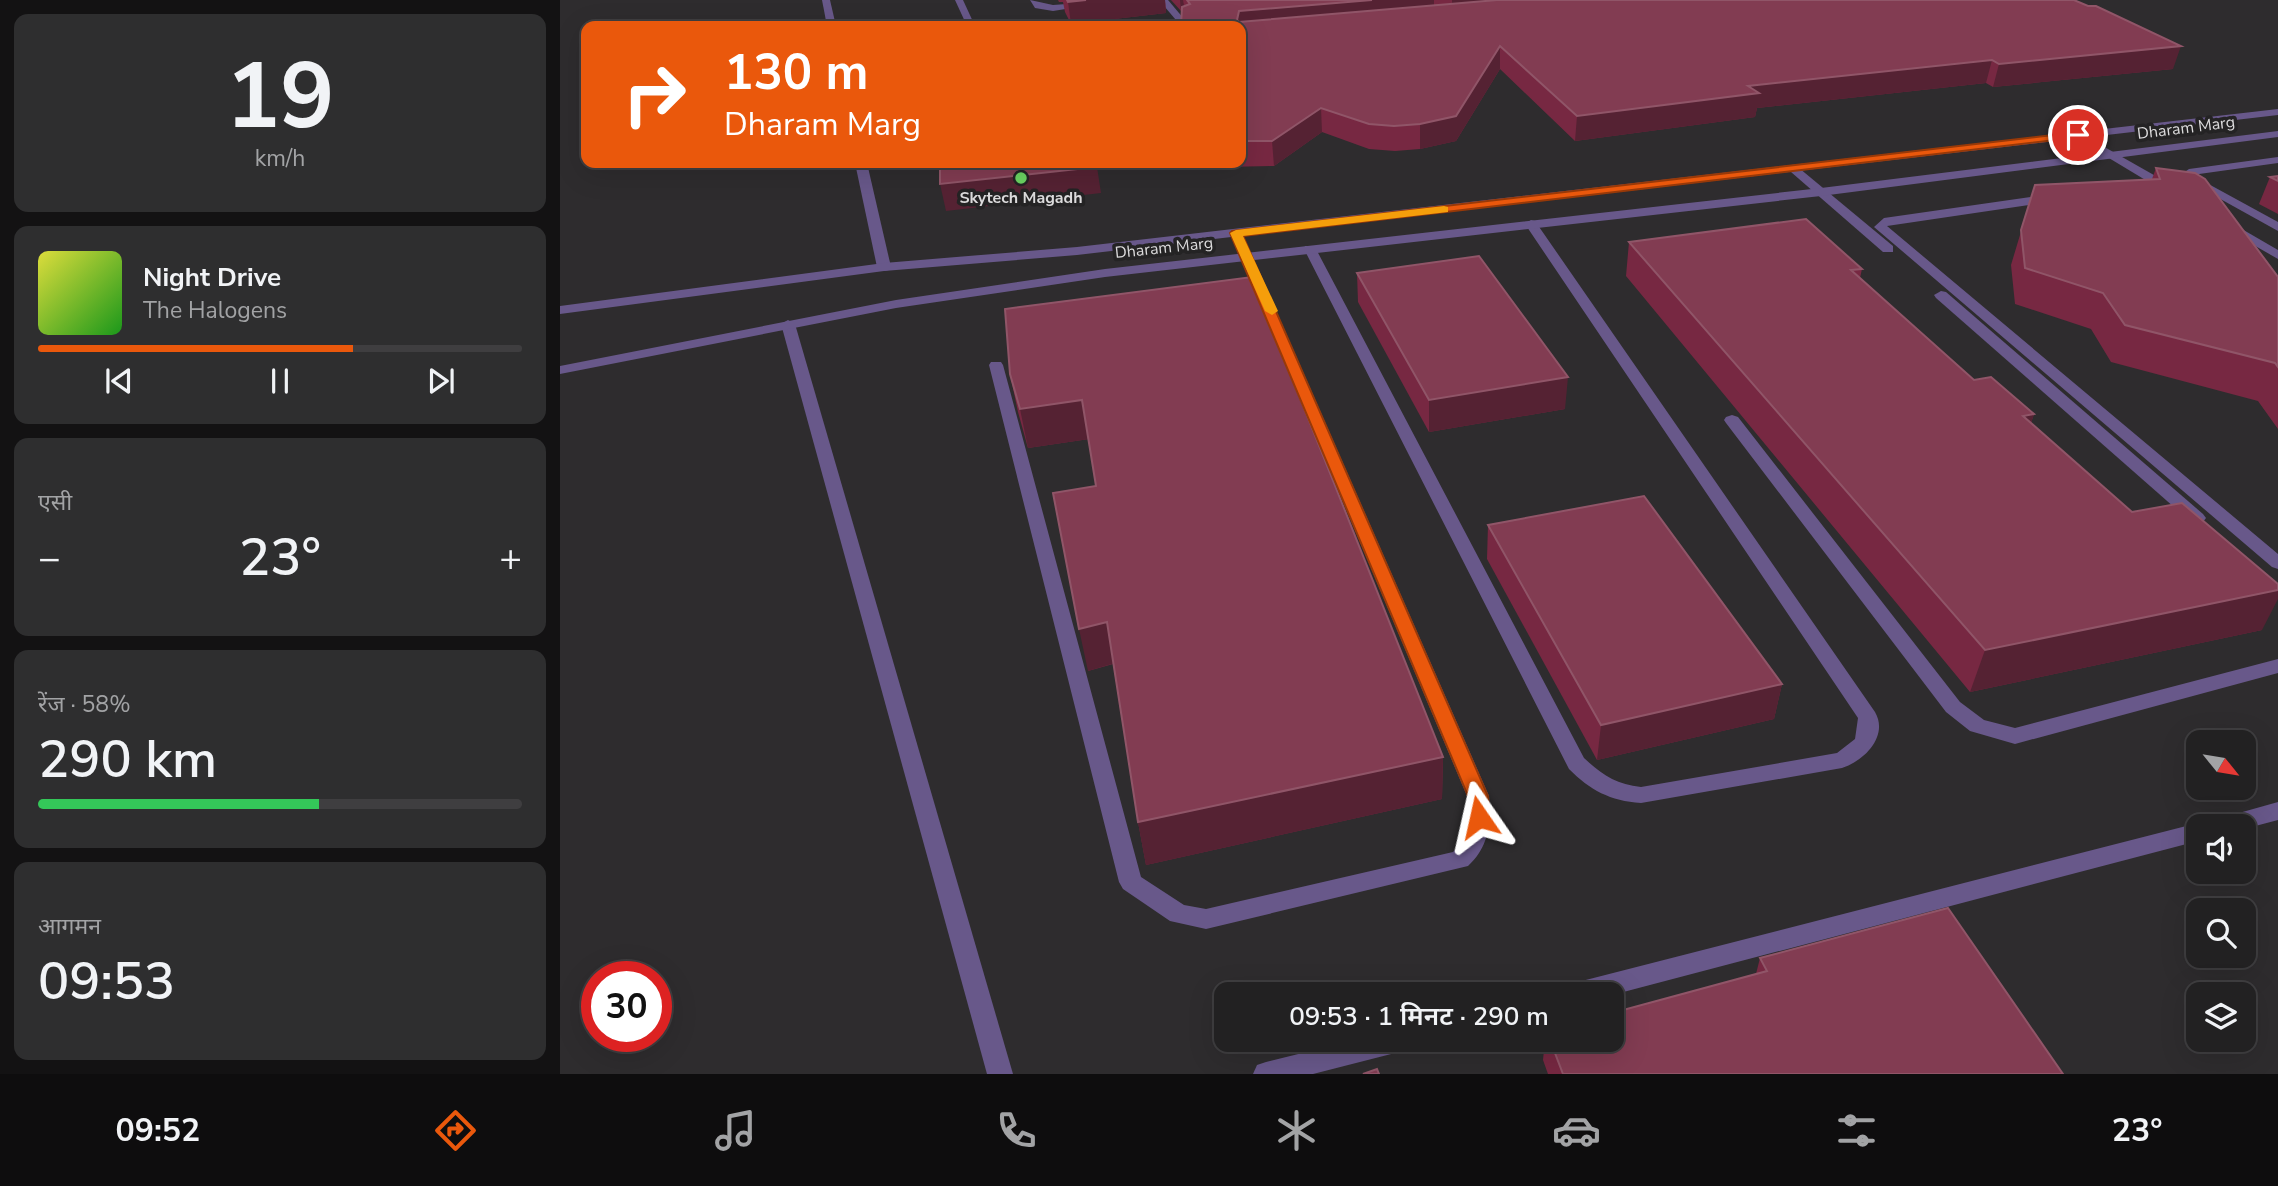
<!DOCTYPE html>
<html lang="hi">
<meta charset="utf-8">
<style>
body{margin:0;font-family:"Nunito Sans","Noto Sans Devanagari",sans-serif;background:#2e2e2f;color:#f1f3f6;height:100vh;display:flex;flex-direction:column;font-size:26px;white-space:nowrap}
*{box-sizing:border-box;margin:0}
p{font-size:23px;color:#a2a3a5}
.icon{flex:none;width:38px;height:38px;fill:none;stroke:currentColor;stroke-width:2;stroke-linecap:round;stroke-linejoin:round}
.map{position:relative;flex:1;overflow:hidden}
.sheet{display:flex;flex-direction:column;gap:14px;padding:14px;background:#131213;width:560px}
.sheet>*{flex:none}
.hud{position:absolute;left:21px;top:21px;width:665px;height:147px;border-radius:14px;box-shadow:0 7px 28px #0002,0 0 0 2px #3f3e40;background:#ea580c;color:#fff;overflow:hidden}
.needle{width:46px;rotate:120deg}
.controls{position:absolute;left:1626px;top:730px;display:grid;gap:14px}
.controls a{display:grid;place-items:center;width:70px;height:70px;border-radius:14px;background:#222122;box-shadow:0 7px 28px #0002,0 0 0 2px #3f3e40;font-size:35px}
.speed{position:absolute;left:21px;top:961px;display:flex;gap:14px;font-size:35px;font-weight:700;text-align:center}
.speed>*{display:grid;place-content:center;width:91px;height:91px;border-radius:50%;background:#222122;box-shadow:0 7px 28px #0002,0 0 0 2px #3f3e40;line-height:1}
.speed .limit{border:10px solid #d22;background:#fff;color:#111}
.pin{position:absolute;display:grid;place-items:center;width:60px;height:60px;color:#fff;margin:-30px;border:4px solid #fff;border-radius:50%;box-shadow:0 2px 7px #0007}
.me{position:absolute;width:77px;margin:-38px;rotate:349deg;stroke-linejoin:round;filter:drop-shadow(0 0 5px #0008)}
.turn{display:flex;align-items:center;gap:24px;height:147px;padding:0 28px;font-size:32px}
.turn .icon{width:91px;height:91px;stroke-width:2.5}
.turn b{display:block;font-size:49px;line-height:60px}
.big{font-size:52px;font-weight:600;line-height:1.1}
.sheet .tile{flex:1;display:flex;flex-direction:column;justify-content:center;gap:10px;min-width:0;padding:0 24px;border-radius:14px;background:#2e2e2f}
.sheet .dial{align-items:center;gap:0}
.dial b{font-size:91px;line-height:1}
.song{display:flex;align-items:center;gap:21px}
.cover{width:84px;height:84px;border-radius:10px;background:linear-gradient(135deg,hsl(60 70% 55%),hsl(120 70% 35%))}
.played{height:7px;border-radius:4px;background:linear-gradient(90deg,#ea580c 65%,#3f3e40 65%)}
.keys{display:flex;justify-content:space-around;direction:ltr}
.heat{display:flex;justify-content:space-between;align-items:center;font-size:38px;direction:ltr}
.charge{height:10px;border-radius:5px;background:linear-gradient(90deg,#34c759 58%,#3f3e40 0)}
.trip{position:absolute;left:654px;top:982px;width:410px;height:70px;border-radius:14px;background:#222122;box-shadow:0 7px 28px #0002,0 0 0 2px #3f3e40;font-weight:600;line-height:70px;text-align:center}
.tab-bar{display:flex;height:112px;justify-content:space-around;align-items:center;background:#0e0d0e;color:#a2a3a5}
.tab-bar .icon{width:49px;height:49px}
.tab-bar .on{color:#ea580c}
.tab-bar b{font-size:32px;color:#f1f3f6}
main{display:flex;flex:1;min-height:0}
.map>svg:first-child{display:block}
</style>
<main>
<section class="sheet">
<div class="tile dial"><b>19</b><p>km/h</p></div>
<div class="tile">
<div class="song"><i class="cover"></i><div><b>Night Drive</b><p>The Halogens</p></div></div>
<div class="played"></div>
<div class="keys"><svg class="icon" aria-label="previous" viewBox="0 0 24 24"><path d="M18 5L8 12l10 7zM5 5v14"/></svg><svg class="icon" aria-label="pause" viewBox="0 0 24 24"><path d="M8 5v14M16 5v14"/></svg><svg class="icon" aria-label="next" viewBox="0 0 24 24"><path d="M6 5l10 7-10 7zM19 5v14"/></svg></div>
</div>
<div class="tile"><p>एसी</p>
<div class="heat"><a>−</a><b class="big">23°</b><a>+</a></div>
</div>
<div class="tile"><p>रेंज · 58%</p><b class="big">290 km</b><div class="charge"></div></div>
<div class="tile"><p>आगमन</p><b class="big">09:53</b></div>
</section>
<div class="map">
<svg width="1718" height="1074" viewBox="0 0 1718 1074">
<rect width="100%" height="100%" fill="#2e2c2e"/>
<g fill="none" stroke-linecap="round" stroke-linejoin="round">
<path fill="#68588a" fill-rule="evenodd" d="M 228,320 L 235,324 L 453,1074 L 427,1074 L 221,324 Z"/>
<g fill="#68588a" fill-rule="evenodd">
<path d="M 262,0 L 270,0 L 276,26 L 267,26 Z"/>
<path d="M 395,0 L 403,0 L 415,26 L 407,26 Z"/>
<path d="M 470,0 L 493,5 L 562,0 L 493,11 L 475,8 Z"/>
<path d="M 599,0 L 608,0 L 630,26 L 621,26 Z"/>
<path d="M 1518,132 L 1615,187 L 1617,190 L 1607,193 L 1514,137 L 1513,135 Z"/>
<path d="M 1718,157 L 1718,163 L 1632,175 L 1718,222 L 1718,231 L 1619,176 L 1629,169 Z"/>
<path d="M 295,163 L 307,163 L 331,267 L 329,270 L 324,271 L 317,267 Z"/>
<path d="M 1231,168 L 1239,168 L 1333,246 L 1333,252 L 1323,252 L 1231,172 Z"/>
<path d="M 1492,194 L 1496,195 L 1496,201 L 1327,226 L 1718,554 L 1718,569 L 1712,567 L 1314,227 L 1324,218 Z"/>
<path d="M 971,220 L 975,221 L 1315,712 C 1329,736 1304,761 1282,768 L 1081,803 C 1050,801 1030,790 1009,769 L 744,249 L 745,246 L 755,246 L 756,249 L 1024,758 C 1042,775 1056,784 1081,787 L 1277,753 L 1295,739 L 1298,718 L 965,224 Z"/>
<path d="M 1668,221 L 1718,250 L 1718,259 L 1664,228 L 1662,225 Z"/>
<path d="M 676,229 L 682,233 L 929,796 C 931,823 929,847 908,866 L 646,929 L 610,921 L 563,889 L 559,882 L 429,365 L 431,362 L 441,362 L 443,365 L 581,877 L 624,905 L 646,909 L 893,852 C 910,837 908,817 907,796 L 670,233 Z"/>
<path d="M 1381,291 L 1386,292 L 1643,514 L 1646,518 L 1643,522 L 1631,522 L 1376,298 L 1374,295 Z"/>
<path d="M 1172,415 L 1178,417 L 1400,702 L 1424,720 L 1455,728 L 1718,659 L 1718,673 L 1455,744 L 1410,731 L 1386,712 L 1166,423 L 1164,420 L 1166,417 Z"/>
<path d="M 1718,802 L 1718,820 L 1684,829 L 1684,826 L 1651,826 L 1654,820 Z"/>
<path d="M 1638,823 L 1646,826 L 1638,826 L 1638,841 L 1052,995 L 1001,994 L 1005,986 L 1014,983 Z"/>
<path d="M 795,1040 L 852,1040 L 848,1048 L 839,1052 L 753,1074 L 693,1074 L 697,1065 L 706,1062 Z"/>
</g>
<g fill="#68588a" fill-rule="evenodd">
<path d="M 1718,109 L 1718,115 L 517,255 L 324,271 L 0,314 L 0,306 L 324,263 L 517,247 Z"/>
<path d="M 1718,131 L 1718,137 L 1261,196 L 545,277 L 336,308 L 0,374 L 0,366 L 336,300 L 545,269 L 1261,188 Z"/>
</g>
</g>
<g fill="#772842">
<path d="M 498,0 L 605,0 L 606,13 L 511,24 L 505,12 L 503,2 L 499,2 Z"/>
<path d="M 611,0 L 1514,0 L 1613,69 L 1433,87 L 1426,83 L 1197,108 L 1195,117 L 1015,141 L 940,69 L 896,141 L 860,149 L 835,151 L 809,149 L 762,132 L 714,166 L 663,167 L 653,163 L 681,163 L 681,26 L 621,11 Z"/>
<path d="M 1596,168 L 1718,277 L 1718,429 L 1698,401 L 1551,362 L 1531,329 L 1455,304 L 1451,265 L 1475,185 L 1592,179 Z"/>
<path d="M 1718,176 L 1718,214 L 1699,204 L 1710,177 Z"/>
<path d="M 1069,242 L 1302,269 L 1300,278 L 1414,380 L 1474,414 L 1471,423 L 1702,630 L 1410,692 L 1066,276 Z"/>
<path d="M 797,273 L 1005,409 L 869,432 L 798,302 Z"/>
<path d="M 445,309 L 883,757 L 882,799 L 586,865 L 578,822 L 553,664 L 528,671 L 536,486 L 529,439 L 468,448 L 458,412 L 450,374 Z"/>
<path d="M 928,525 L 1222,684 L 1214,719 L 1037,760 L 927,559 Z"/>
<path d="M 1200,958 L 1503,1074 L 988,1074 L 983,1060 L 985,1040 L 1052,1040 L 1196,974 Z"/>
</g>
<g fill="#523">
<path d="M 526,0 L 605,0 L 606,13 L 511,24 L 508,2 Z"/>
<path d="M 620,0 L 623,0 L 625,11 L 621,11 Z"/>
<path d="M 812,0 L 874,0 L 874,16 L 681,33 L 677,20 L 679,11 Z"/>
<path d="M 892,0 L 1054,0 L 892,14 Z"/>
<path d="M 940,46 L 940,69 L 896,141 L 860,149 L 860,124 Z"/>
<path d="M 1621,46 L 1613,69 L 1433,87 L 1439,64 Z"/>
<path d="M 1432,60 L 1426,83 L 1197,108 L 1195,117 L 1015,141 L 1017,116 L 1188,86 Z"/>
<path d="M 761,108 L 762,132 L 714,166 L 712,141 Z"/>
<path d="M 537,167 L 541,193 L 386,211 L 380,184 Z"/>
<path d="M 1008,377 L 1005,409 L 869,432 L 869,400 Z"/>
<path d="M 522,400 L 529,439 L 468,448 L 460,409 Z"/>
<path d="M 1474,414 L 1461,453 L 1463,416 Z"/>
<path d="M 1718,590 L 1718,599 L 1702,630 L 1410,692 L 1425,650 Z"/>
<path d="M 547,622 L 555,663 L 528,671 L 519,629 Z"/>
<path d="M 1222,684 L 1214,719 L 1037,760 L 1041,725 Z"/>
<path d="M 883,757 L 882,799 L 586,865 L 578,822 Z"/>
</g>
<g fill="#823c52" stroke="#905568" stroke-width="2">
<path d="M 507,0 L 526,0 L 508,2 Z"/>
<path d="M 627,0 L 812,0 L 679,11 L 677,20 L 679,22 L 937,0 L 1514,0 L 1528,6 L 1536,6 L 1621,46 L 1439,64 L 1432,60 L 1188,86 L 1199,93 L 1017,116 L 940,46 L 896,116 L 860,124 L 834,126 L 809,124 L 761,108 L 712,141 L 681,141 L 681,26 L 621,26 L 622,7 L 630,4 Z"/>
<path d="M 380,163 L 536,163 L 537,167 L 380,184 Z"/>
<path d="M 1596,168 L 1635,173 L 1645,179 L 1718,277 L 1718,367 L 1715,363 L 1565,325 L 1543,293 L 1465,268 L 1461,230 L 1475,185 L 1600,179 Z"/>
<path d="M 1718,176 L 1718,181 L 1710,177 Z"/>
<path d="M 1246,219 L 1302,269 L 1291,270 L 1414,380 L 1431,377 L 1474,414 L 1463,416 L 1572,512 L 1622,503 L 1718,584 L 1718,590 L 1425,650 L 1069,242 Z"/>
<path d="M 919,256 L 1008,377 L 869,400 L 797,273 Z"/>
<path d="M 692,277 L 883,757 L 578,822 L 547,622 L 519,629 L 493,493 L 536,486 L 522,400 L 460,409 L 450,374 L 445,309 Z"/>
<path d="M 1084,496 L 1222,684 L 1041,725 L 928,525 Z"/>
<path d="M 1388,908 L 1503,1074 L 1003,1074 L 990,1040 L 1052,1040 L 1052,1013 L 1207,971 L 1200,958 Z"/>
<path d="M 817,1069 L 819,1074 L 803,1074 Z"/>
</g>
<path fill="#ea580c" stroke="#983908" stroke-width="2" d="M 1518,132 L 1523,135 L 1521,137 L 683,236 L 928,796 L 930,817 L 927,822 L 919,824 L 912,822 L 908,796 L 670,233 L 672,231 Z"/>
<path fill="#f59e0b" d="M 884,206 L 888,207 L 888,212 L 683,236 L 718,311 L 712,315 L 705,311 L 670,233 L 676,230 Z"/>
<circle fill="#6bd362" stroke="#242324" stroke-width="2.5" cx="461" cy="178" r="7"/>
<g text-anchor="middle" dominant-baseline="central" stroke-width="7" stroke-linejoin="round" paint-order="stroke">
<g font-size="16" fill="#dcdbdc" stroke="#242324">
<text transform="translate(1626 128) rotate(-7)">Dharam Marg</text>
<text transform="translate(604 248) rotate(-6)">Dharam Marg</text>
</g>
<g font-size="16" font-weight="bold" fill="#dcdbdc" stroke="#242324">
<text x="461" y="198">Skytech Magadh</text>
</g>
</g>
</svg>
<div class="controls">
<a><svg class="needle" viewBox="-14 -14 28 28"><path d="M0-13l5 13h-10z" fill="#e53935"/><path d="M0 13l5-13h-10z" fill="#a2a3a5"/></svg></a>
<a><svg class="icon" aria-label="sound" viewBox="0 0 24 24"><path d="M4 9h4l5-4v14l-5-4H4zM17 9q2 3 0 6"/></svg></a>
<a><svg class="icon" aria-label="search" viewBox="0 0 24 24"><circle cx="10" cy="10" r="6"/><path d="M15 15l6 6"/></svg></a>
<a><svg class="icon" aria-label="layers" viewBox="0 0 24 24"><path d="M12 4l9 5-9 5-9-5zM3 14l9 5 9-5"/></svg></a>
</div>
<div class="speed"><div class="limit">30</div></div>
<div class="pin" style="left:1518px;top:135px;background:#d93025"><svg class="icon" aria-label="arrive" viewBox="0 0 24 24"><path d="M6 21V4h12l-3 4 3 4H6"/></svg></div>
<svg class="me" style="left:919px;top:817px" viewBox="-20 -20 40 40"><path d="M0-17L14 15 0 8-14 15z" fill="#ea580c" stroke="#fff" stroke-width="4"/></svg>
<div class="trip">09:53 · 1 मिनट · 290 m</div>
<div class="hud">
<div class="turn"><svg class="icon" aria-label="right" viewBox="0 0 24 24"><path d="M7 20v-9h11M14 6l5 5-5 5"/></svg><div><b>130 m</b>Dharam Marg</div></div>
</div>
</div>
</main>
<nav class="tab-bar">
<b>09:52</b>
<svg class="icon on" aria-label="directions" viewBox="0 0 24 24"><path d="M12 3l9 9-9 9-9-9zM9 14v-3h6M13 9l2 2-2 2"/></svg>
<svg class="icon" aria-label="music" viewBox="0 0 24 24"><path d="M9 18V5l10-2v13"/><circle cx="6" cy="18" r="3"/><circle cx="16" cy="16" r="3"/></svg>
<svg class="icon" aria-label="phone" viewBox="0 0 24 24"><path d="M5 4h4l2 5-3 2q2 4 5 5l2-3 5 2v4C11 20 4 13 5 4z"/></svg>
<svg class="icon" aria-label="climate" viewBox="0 0 24 24"><path d="M12 3v18M4 7l16 10M4 17L20 7"/></svg>
<svg class="icon" aria-label="car" viewBox="0 0 24 24"><path d="M5 17H2v-5l4-1 3-4h7l3 4 3 1v5h-3M9 17h6M6 11h13"/><circle cx="7" cy="17" r="2"/><circle cx="17" cy="17" r="2"/></svg>
<svg class="icon" aria-label="filters" viewBox="0 0 24 24"><path d="M4 7h16M4 17h16"/><circle cx="9" cy="7" r="2"/><circle cx="15" cy="17" r="2"/></svg>
<b>23°</b>
</nav>
